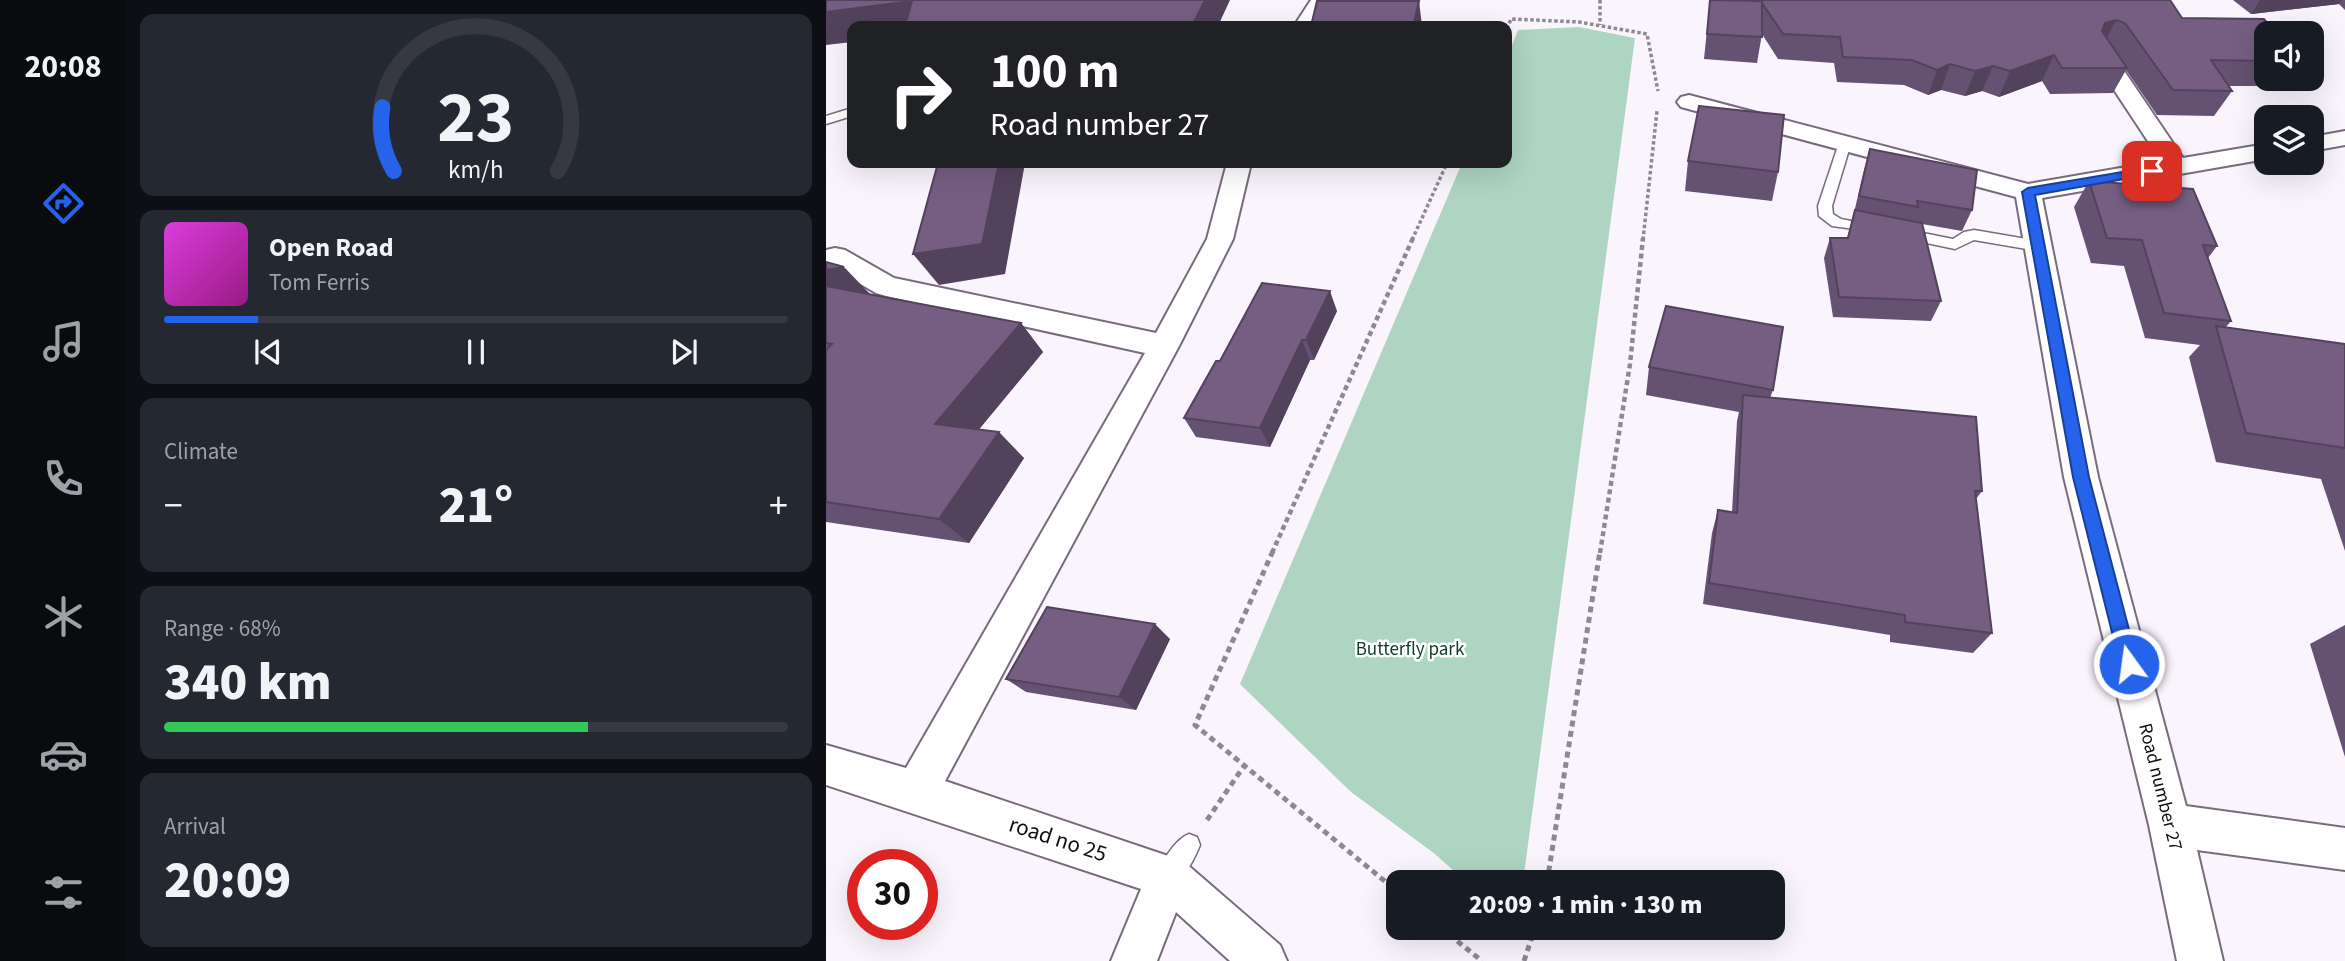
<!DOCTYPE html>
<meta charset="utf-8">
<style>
body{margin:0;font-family:"Source Sans 3",sans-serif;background:#242831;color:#f1f3f6;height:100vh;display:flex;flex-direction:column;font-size:26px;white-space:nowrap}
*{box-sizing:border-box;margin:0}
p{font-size:23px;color:#9ea1a6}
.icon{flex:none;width:38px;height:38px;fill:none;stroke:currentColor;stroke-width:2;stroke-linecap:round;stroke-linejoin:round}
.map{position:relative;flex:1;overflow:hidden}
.panel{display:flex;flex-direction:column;gap:14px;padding:14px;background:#0d0f14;width:700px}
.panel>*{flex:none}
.guide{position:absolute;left:21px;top:21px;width:665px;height:147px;border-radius:14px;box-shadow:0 7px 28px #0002;background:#202124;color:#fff;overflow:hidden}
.fabs{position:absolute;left:1428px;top:21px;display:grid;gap:14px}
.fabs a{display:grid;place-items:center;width:70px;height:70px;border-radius:14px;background:#171b24;box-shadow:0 7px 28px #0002;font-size:35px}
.speed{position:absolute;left:21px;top:849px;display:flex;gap:14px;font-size:35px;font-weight:700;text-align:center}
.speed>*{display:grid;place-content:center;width:91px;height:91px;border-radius:50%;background:#171b24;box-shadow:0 7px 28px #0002;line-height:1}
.speed .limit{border:10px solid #d22;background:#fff;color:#111}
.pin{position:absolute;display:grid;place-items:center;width:60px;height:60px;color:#fff;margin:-30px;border-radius:14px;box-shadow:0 4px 10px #0006}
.me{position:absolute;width:77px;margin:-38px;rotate:346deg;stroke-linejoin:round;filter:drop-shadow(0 0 5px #0008)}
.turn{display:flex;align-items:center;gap:24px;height:147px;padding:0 28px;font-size:32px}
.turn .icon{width:91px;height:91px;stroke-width:2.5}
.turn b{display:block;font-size:49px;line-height:60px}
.big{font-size:52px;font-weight:800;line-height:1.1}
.panel .widget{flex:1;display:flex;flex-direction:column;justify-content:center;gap:10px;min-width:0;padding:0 24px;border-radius:14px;background:#242831}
.panel .dial{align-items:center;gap:0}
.dial svg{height:182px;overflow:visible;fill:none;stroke:#363941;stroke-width:7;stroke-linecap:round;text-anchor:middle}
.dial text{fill:#f1f3f6;stroke:none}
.song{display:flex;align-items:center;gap:21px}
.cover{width:84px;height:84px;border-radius:10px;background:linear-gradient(135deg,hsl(300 70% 55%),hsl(310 70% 35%))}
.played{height:7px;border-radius:4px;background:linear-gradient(90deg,#2563eb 15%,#363941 15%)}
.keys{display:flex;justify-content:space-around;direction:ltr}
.heat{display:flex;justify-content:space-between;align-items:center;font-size:38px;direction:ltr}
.charge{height:10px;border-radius:5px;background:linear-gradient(90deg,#34c759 68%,#363941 0)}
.trip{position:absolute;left:560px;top:870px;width:399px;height:70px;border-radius:14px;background:#171b24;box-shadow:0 7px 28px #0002;font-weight:800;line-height:70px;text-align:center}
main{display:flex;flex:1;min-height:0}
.dock{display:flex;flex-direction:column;width:126px;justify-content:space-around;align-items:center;background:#090b0e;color:#9ea1a6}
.dock .icon{width:49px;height:49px}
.dock .current{color:#2563eb}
.dock b{font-size:32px;color:#f1f3f6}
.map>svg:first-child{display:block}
</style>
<main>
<nav class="dock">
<b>20:08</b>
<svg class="icon current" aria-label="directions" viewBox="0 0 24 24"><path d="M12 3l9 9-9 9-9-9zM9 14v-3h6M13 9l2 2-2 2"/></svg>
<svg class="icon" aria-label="music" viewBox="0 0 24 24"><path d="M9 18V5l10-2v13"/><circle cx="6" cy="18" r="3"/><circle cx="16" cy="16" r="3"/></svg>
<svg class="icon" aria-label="phone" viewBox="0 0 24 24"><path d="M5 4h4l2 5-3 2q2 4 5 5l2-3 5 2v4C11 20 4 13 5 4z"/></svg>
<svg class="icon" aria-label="climate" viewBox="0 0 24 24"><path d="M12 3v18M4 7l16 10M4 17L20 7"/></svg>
<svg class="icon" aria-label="car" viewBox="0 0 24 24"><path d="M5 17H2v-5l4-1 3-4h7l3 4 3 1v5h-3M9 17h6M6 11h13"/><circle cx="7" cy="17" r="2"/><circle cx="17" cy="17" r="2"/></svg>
<svg class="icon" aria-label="filters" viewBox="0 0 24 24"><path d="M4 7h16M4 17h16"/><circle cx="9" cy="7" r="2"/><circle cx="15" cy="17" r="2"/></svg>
</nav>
<section class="panel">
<div class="widget dial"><svg viewBox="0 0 100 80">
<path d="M14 69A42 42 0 1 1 86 69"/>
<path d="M14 69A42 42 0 0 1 9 41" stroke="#2563eb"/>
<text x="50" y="56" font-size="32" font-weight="700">23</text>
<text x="50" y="72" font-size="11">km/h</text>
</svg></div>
<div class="widget">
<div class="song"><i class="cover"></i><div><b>Open Road</b><p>Tom Ferris</p></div></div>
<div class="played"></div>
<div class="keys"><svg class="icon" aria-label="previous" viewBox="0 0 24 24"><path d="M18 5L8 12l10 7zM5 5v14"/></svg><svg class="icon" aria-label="pause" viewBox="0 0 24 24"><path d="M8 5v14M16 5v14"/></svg><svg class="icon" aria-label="next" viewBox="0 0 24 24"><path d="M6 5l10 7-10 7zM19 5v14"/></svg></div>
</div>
<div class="widget"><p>Climate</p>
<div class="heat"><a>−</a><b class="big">21°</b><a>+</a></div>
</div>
<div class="widget"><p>Range · 68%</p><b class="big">340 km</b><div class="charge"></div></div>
<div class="widget"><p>Arrival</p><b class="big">20:09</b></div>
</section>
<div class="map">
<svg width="1519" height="961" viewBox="0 0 1519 961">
<rect width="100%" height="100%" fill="#faf4fd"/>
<path fill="#add5c1" d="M 753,27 L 809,38 L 697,882 L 640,882 L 609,854 L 525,792 L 414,684 L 636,163 L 681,163 L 681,58 L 692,30 Z"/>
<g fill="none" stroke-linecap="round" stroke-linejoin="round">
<defs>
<g id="lane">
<path d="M 26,108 L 26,116 L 0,124 L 0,116 Z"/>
<path d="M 1019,139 L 1025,143 L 1006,206 L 1007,214 L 1015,219 L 1051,226 L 1051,232 L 1006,226 L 993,216 L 992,206 L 1013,143 Z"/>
<path d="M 1077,229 L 1127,239 L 1138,232 L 1148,230 L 1212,241 L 1219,246 L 1212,251 L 1148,240 L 1129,249 L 1072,237 L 1072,231 Z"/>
<path d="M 363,834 L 371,837 L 374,845 C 368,860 357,881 342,888 L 334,884 L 330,876 C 336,862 348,840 363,834 Z"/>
</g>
<g id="street">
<path d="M 485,0 L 505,0 L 488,26 L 468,26 Z"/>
<path d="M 1276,48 L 1284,50 L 1357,158 L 1440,144 L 1440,159 L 1216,198 L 1272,477 L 1360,806 L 1519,828 L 1519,870 L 1371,850 L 1397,961 L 1351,961 L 1323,825 L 1238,477 L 1190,197 L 855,107 L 851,102 L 855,97 L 863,95 L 1202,184 L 1335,161 L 1265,55 L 1268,50 Z"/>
<path d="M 1519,131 L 1519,145 L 1486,151 L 1486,137 Z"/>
<path d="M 401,163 L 425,163 L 407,239 L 353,346 L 119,781 L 357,861 L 454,945 L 461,961 L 404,961 L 350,912 L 331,961 L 285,961 L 315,889 L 0,785 L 0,745 L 80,768 L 319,353 L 60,296 L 50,293 L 0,264 L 0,250 L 9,248 L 19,250 L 68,278 L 330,333 L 381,239 Z"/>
</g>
</defs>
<use href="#lane" stroke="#776b7d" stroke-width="3"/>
<use href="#street" stroke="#776b7d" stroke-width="4"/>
<g stroke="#8e8991" stroke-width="3.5" stroke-dasharray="3.5 2.5" stroke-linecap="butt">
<path d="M 774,0 L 774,25"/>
<path d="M 681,29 L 685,19 L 753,22 L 821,34 L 832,91"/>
<path d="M 586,240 L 621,163"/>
<path d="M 817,240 L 831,111"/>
</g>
<g stroke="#8e8991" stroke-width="4.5" stroke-dasharray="5 3.5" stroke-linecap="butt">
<path d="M 446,553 L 587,238"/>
<path d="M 774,553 L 804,364 L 817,238"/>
</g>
<g stroke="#8e8991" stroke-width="5" stroke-dasharray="6 4.5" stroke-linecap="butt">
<path d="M 447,551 L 369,725 L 572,892"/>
<path d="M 381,820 L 418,766"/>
<path d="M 721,882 L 774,551"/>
<path d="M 615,928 L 656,961"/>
<path d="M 698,961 L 709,928"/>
</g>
<use href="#lane" fill="#fff" fill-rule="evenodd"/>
<use href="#street" fill="#fff" fill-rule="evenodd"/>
</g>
<g fill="#655171">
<path d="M 884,0 L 1344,0 L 1356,18 L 1440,33 L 1440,79 L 1460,79 L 1455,86 L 1402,86 L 1406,91 L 1388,116 L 1331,115 L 1300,70 L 1287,93 L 1224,94 L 1216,81 L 1173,97 L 1156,91 L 1139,96 L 1115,90 L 1102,95 L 1078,85 L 1011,82 L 1008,63 L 952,59 L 936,34 L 931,63 L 878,59 Z"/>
<path d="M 1407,0 L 1519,0 L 1519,10 L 1513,4 L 1425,14 Z"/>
<path d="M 1044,149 L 1146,210 L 1136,231 L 1096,224 L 1115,301 L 1105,321 L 1007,317 L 998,258 L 1004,238 L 1021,238 L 1027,217 L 1038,170 Z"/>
<path d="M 862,161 L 952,172 L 946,201 L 859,191 Z"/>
<path d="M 1263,181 L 1391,246 L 1382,258 L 1405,321 L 1400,327 L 1519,344 L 1519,551 L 1495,479 L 1390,462 L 1363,357 L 1374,345 L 1319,338 L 1298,266 L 1265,263 L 1248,207 Z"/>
<path d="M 0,262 L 44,294 L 195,323 L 217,352 L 153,429 L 198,458 L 143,543 L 0,522 Z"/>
<path d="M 511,311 L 488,360 L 484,360 L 444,447 L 370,437 L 358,418 L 394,361 Z"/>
<path d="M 823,367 L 947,390 L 944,398 L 1156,491 L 1150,499 L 1166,633 L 1147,653 L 1064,642 L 1064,635 L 877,604 L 886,533 L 892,510 L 906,512 L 911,421 L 913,412 L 820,395 Z"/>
<path d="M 1519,625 L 1519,757 L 1484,644 Z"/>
<path d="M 344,639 L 310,710 L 200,692 L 180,679 Z"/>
</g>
<g fill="#53425c">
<path d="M 379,0 L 404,0 L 392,26 L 366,26 Z"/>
<path d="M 1434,0 L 1516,0 L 1513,4 L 1425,14 Z"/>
<path d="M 86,1 L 102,26 L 26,26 L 26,42 L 0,45 L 0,12 Z"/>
<path d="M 593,1 L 596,26 L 587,26 Z"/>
<path d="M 1290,20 L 1277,45 L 1266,49 L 1279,23 Z"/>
<path d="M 1228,55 L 1216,81 L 1173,97 L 1184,71 Z"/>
<path d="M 1124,64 L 1115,90 L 1102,95 L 1111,70 Z"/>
<path d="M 1167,66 L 1156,91 L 1139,96 L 1149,71 Z"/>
<path d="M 173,163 L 199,163 L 179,274 L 113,285 L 87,254 Z"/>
<path d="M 18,267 L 45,295 L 0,303 L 0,270 Z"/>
<path d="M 504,291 L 511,311 L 488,360 L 480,340 Z"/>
<path d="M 195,323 L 217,352 L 136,450 L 109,424 Z"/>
<path d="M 476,340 L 484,360 L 444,447 L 434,428 Z"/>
<path d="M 173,432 L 198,458 L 143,543 L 113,519 Z"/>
<path d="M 329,624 L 344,639 L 310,710 L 293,697 Z"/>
</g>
<g fill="#765e83" stroke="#53425c" stroke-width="2">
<path d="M 0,0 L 379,0 L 366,26 L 79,26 L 86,1 L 0,12 Z"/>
<path d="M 884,0 L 935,1 L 934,0 L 1344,0 L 1356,18 L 1438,19 L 1450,33 L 1440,33 L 1440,61 L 1385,60 L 1406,91 L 1347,90 L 1299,23 L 1290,20 L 1279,23 L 1276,31 L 1301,68 L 1236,68 L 1228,55 L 1184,71 L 1167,66 L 1149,71 L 1124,64 L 1111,70 L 1086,60 L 1017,57 L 1014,37 L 957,34 L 936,3 L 936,37 L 881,34 Z"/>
<path d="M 491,1 L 593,1 L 587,26 L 485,26 Z"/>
<path d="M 873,106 L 958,115 L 952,172 L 862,161 Z"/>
<path d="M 1044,149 L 1151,170 L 1146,210 L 1091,201 L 1092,207 L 1033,196 Z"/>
<path d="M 112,163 L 173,163 L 156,244 L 87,254 Z"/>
<path d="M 1263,181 L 1367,189 L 1391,246 L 1377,245 L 1405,321 L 1338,313 L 1316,240 L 1281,238 Z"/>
<path d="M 1029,210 L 1096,223 L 1115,301 L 1013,297 L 1004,238 L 1022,238 Z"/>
<path d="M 0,262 L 18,267 L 0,270 Z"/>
<path d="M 436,283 L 504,291 L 480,340 L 476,340 L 434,428 L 358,418 L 390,361 L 394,361 Z"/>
<path d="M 0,286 L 195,323 L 109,424 L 173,432 L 113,519 L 0,502 L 0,350 L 6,344 L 0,343 Z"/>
<path d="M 840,306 L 957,327 L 947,390 L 823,367 Z"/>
<path d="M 1390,326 L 1519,344 L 1519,448 L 1420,433 Z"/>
<path d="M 917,395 L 1150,417 L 1156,491 L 1149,491 L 1166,633 L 1079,622 L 1079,615 L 883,583 L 892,510 L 911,513 Z"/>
<path d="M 221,607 L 329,624 L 293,697 L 180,679 Z"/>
</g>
<path fill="#2563eb" stroke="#184099" stroke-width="2" d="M 1326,167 L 1333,171 L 1331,173 L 1209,195 L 1263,477 L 1312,664 L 1309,671 L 1303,673 L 1296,671 L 1294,664 L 1247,477 L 1196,192 L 1202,188 Z"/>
<g text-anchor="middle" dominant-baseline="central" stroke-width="5" stroke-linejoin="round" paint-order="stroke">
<g font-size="19" fill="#113b2a" stroke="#fff">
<text x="584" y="649">Butterfly park</text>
</g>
<g font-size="19" fill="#110c13" stroke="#fff">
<text transform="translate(1334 787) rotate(76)">Road number 27</text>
</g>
<g font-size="23" fill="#110c13" stroke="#fff">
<text transform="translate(232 839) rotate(18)">road no 25</text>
</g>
</g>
</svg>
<div class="fabs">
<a><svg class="icon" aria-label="sound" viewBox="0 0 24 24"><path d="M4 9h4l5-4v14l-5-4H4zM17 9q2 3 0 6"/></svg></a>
<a><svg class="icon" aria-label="layers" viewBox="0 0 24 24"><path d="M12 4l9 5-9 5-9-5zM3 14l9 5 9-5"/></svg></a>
</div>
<div class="speed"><div class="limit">30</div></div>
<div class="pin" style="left:1326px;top:171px;background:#d93025"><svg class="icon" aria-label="arrive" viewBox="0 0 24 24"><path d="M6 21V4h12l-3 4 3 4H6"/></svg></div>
<svg class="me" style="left:1303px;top:664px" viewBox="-20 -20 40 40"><circle r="17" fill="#2563eb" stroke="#fff" stroke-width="3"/><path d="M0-11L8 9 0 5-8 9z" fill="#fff"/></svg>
<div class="trip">20:09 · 1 min · 130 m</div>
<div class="guide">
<div class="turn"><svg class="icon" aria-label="right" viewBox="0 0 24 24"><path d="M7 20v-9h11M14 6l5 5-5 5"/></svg><div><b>100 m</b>Road number 27</div></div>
</div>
</div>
</main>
